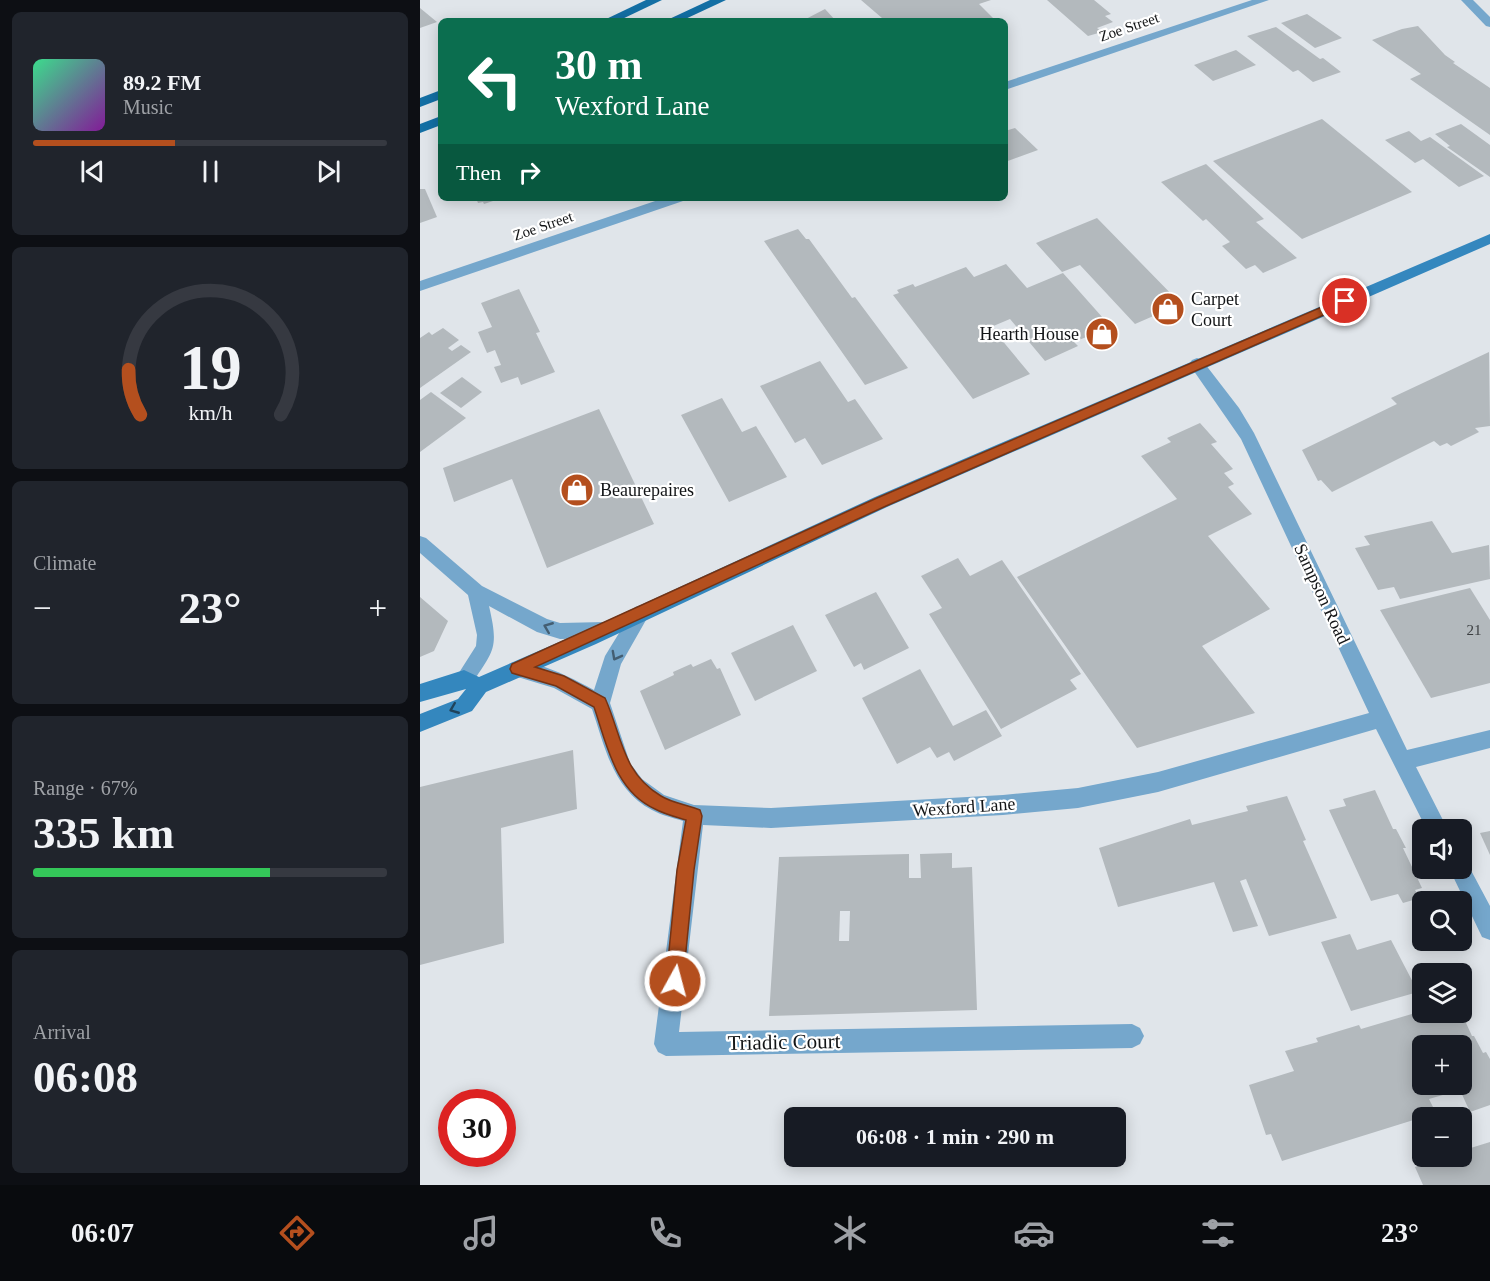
<!DOCTYPE html>
<meta charset="utf-8">
<style>
body{margin:0;font-family:"Times New Roman",serif;background:#20242c;color:#f1f3f6;height:100vh;display:flex;flex-direction:column;font-size:22px;white-space:nowrap}
*{box-sizing:border-box;margin:0}
p{font-size:20px;color:#9ea1a6}
.icon{flex:none;width:33px;height:33px;fill:none;stroke:currentColor;stroke-width:2;stroke-linecap:round;stroke-linejoin:round}
.map{position:relative;flex:1;overflow:hidden}
.drawer{display:flex;flex-direction:column;gap:12px;padding:12px;background:#0d0f14;width:420px}
.drawer>*{flex:none}
.guide{position:absolute;left:18px;top:18px;width:570px;height:183px;border-radius:9px;box-shadow:0 3px 15px #0003;background:#0b6e4f;color:#fff;overflow:hidden}
.tools{position:absolute;left:992px;top:819px;display:grid;gap:12px}
.tools a{display:grid;place-items:center;width:60px;height:60px;border-radius:9px;background:#171b24;box-shadow:0 3px 15px #0003;font-size:30px}
.speed{position:absolute;left:18px;top:1089px;display:flex;gap:12px;font-size:30px;font-weight:700;text-align:center}
.speed>*{display:grid;place-content:center;width:78px;height:78px;border-radius:50%;background:#171b24;box-shadow:0 3px 15px #0003;line-height:1}
.speed .limit{border:9px solid #d22;background:#fff;color:#111}
.pin{position:absolute;display:grid;place-items:center;width:51px;height:51px;color:#fff;margin:-26px;border:3px solid #fff;border-radius:50%;box-shadow:0 2px 6px #0007}
.me{position:absolute;width:66px;margin:-33px;rotate:7deg;stroke-linejoin:round;filter:drop-shadow(0 0 4px #0008)}
.turn{display:flex;align-items:center;gap:21px;height:126px;padding:0 18px;font-size:27px}
.turn .icon{width:78px;height:78px;stroke-width:2.5}
.turn b{display:block;font-size:42px;line-height:51px}
.then{display:flex;align-items:center;height:57px;padding:0 18px;background:#0003;gap:12px;font-size:22px}
.big{font-size:45px;font-weight:700;line-height:1.1}
.drawer .card{flex:1;display:flex;flex-direction:column;justify-content:center;gap:9px;min-width:0;padding:0 21px;border-radius:9px;background:#20242c}
.drawer .dial{align-items:center;gap:0}
.dial svg{height:156px;overflow:visible;fill:none;stroke:#363941;stroke-width:7;stroke-linecap:round;text-anchor:middle}
.dial text{fill:#f1f3f6;stroke:none}
.song{display:flex;align-items:center;gap:18px}
.cover{width:72px;height:72px;border-radius:9px;background:linear-gradient(135deg,hsl(150 70% 55%),hsl(290 70% 35%))}
.played{height:6px;border-radius:3px;background:linear-gradient(90deg,#b44f1e 40%,#363941 40%)}
.keys{display:flex;justify-content:space-around;direction:ltr}
.heat{display:flex;justify-content:space-between;align-items:center;font-size:33px;direction:ltr}
.charge{height:9px;border-radius:4px;background:linear-gradient(90deg,#34c759 67%,#363941 0)}
.trip{position:absolute;left:364px;top:1107px;width:342px;height:60px;border-radius:9px;background:#171b24;box-shadow:0 3px 15px #0003;font-weight:700;line-height:60px;text-align:center}
.dock{display:flex;height:96px;justify-content:space-around;align-items:center;background:#090b0e;color:#9ea1a6}
.dock .icon{width:42px;height:42px}
.dock .active{color:#b44f1e}
.dock b{font-size:27px;color:#f1f3f6}
main{display:flex;flex:1;min-height:0}
.map>svg:first-child{display:block}
</style>
<main>
<section class="drawer">
<div class="card">
<div class="song"><i class="cover"></i><div><b>89.2 FM</b><p>Music</p></div></div>
<div class="played"></div>
<div class="keys"><svg class="icon" aria-label="previous" viewBox="0 0 24 24"><path d="M18 5L8 12l10 7zM5 5v14"/></svg><svg class="icon" aria-label="pause" viewBox="0 0 24 24"><path d="M8 5v14M16 5v14"/></svg><svg class="icon" aria-label="next" viewBox="0 0 24 24"><path d="M6 5l10 7-10 7zM19 5v14"/></svg></div>
</div>
<div class="card dial"><svg viewBox="0 0 100 80">
<path d="M14 69A42 42 0 1 1 86 69"/>
<path d="M14 69A42 42 0 0 1 8 46" stroke="#b44f1e"/>
<text x="50" y="56" font-size="32" font-weight="700">19</text>
<text x="50" y="72" font-size="11">km/h</text>
</svg></div>
<div class="card"><p>Climate</p>
<div class="heat"><a>−</a><b class="big">23°</b><a>+</a></div>
</div>
<div class="card"><p>Range · 67%</p><b class="big">335 km</b><div class="charge"></div></div>
<div class="card"><p>Arrival</p><b class="big">06:08</b></div>
</section>
<div class="map">
<svg width="1070" height="1185" viewBox="0 0 1070 1185">
<rect width="100%" height="100%" fill="#e0e5ea"/>
<g fill="#b3b9bd" fill-rule="evenodd">
<path d="M 441,0 L 571,0 L 559,4 L 576,21 L 455,21 L 462,18 Z"/>
<path d="M 627,0 L 674,0 L 691,14 L 685,16 L 693,22 L 677,28 L 682,32 L 668,36 Z"/>
<path d="M 0,8 L 17,22 L 0,28 Z"/>
<path d="M 405,9 L 416,21 L 382,21 Z"/>
<path d="M 887,14 L 922,38 L 895,48 L 861,23 Z"/>
<path d="M 998,26 L 1025,55 L 1035,62 L 1033,63 L 1070,88 L 1070,135 L 990,79 L 1001,74 L 952,40 L 982,29 Z"/>
<path d="M 856,27 L 900,59 L 903,58 L 921,72 L 893,82 L 878,70 L 873,72 L 827,36 Z"/>
<path d="M 816,50 L 836,65 L 793,81 L 774,65 Z"/>
<path d="M 902,119 L 992,192 L 882,239 L 793,161 Z"/>
<path d="M 1041,124 L 1070,145 L 1070,177 L 1027,147 L 1030,146 L 1015,134 Z"/>
<path d="M 595,128 L 618,150 L 585,162 L 585,131 Z"/>
<path d="M 989,131 L 1001,141 L 1010,137 L 1064,176 L 1039,187 L 1003,159 L 995,163 L 965,140 Z"/>
<path d="M 786,164 L 844,219 L 836,222 L 877,258 L 843,273 L 835,265 L 826,269 L 802,246 L 810,242 L 786,219 L 783,221 L 741,182 Z"/>
<path d="M 0,189 L 5,189 L 17,217 L 0,223 Z"/>
<path d="M 56,198 L 82,198 L 64,204 L 63,202 L 58,203 Z"/>
<path d="M 677,218 L 761,304 L 715,324 L 660,265 L 642,272 L 616,243 Z"/>
<path d="M 378,229 L 386,239 L 389,239 L 432,298 L 435,297 L 488,368 L 445,385 L 344,241 Z"/>
<path d="M 586,264 L 607,288 L 643,273 L 691,327 L 654,342 L 658,346 L 625,361 L 590,319 L 571,327 L 610,374 L 553,399 L 473,295 L 479,293 L 477,290 L 493,284 L 495,287 L 546,267 L 554,277 Z"/>
<path d="M 99,289 L 120,332 L 116,333 L 135,372 L 101,385 L 98,377 L 81,383 L 74,367 L 81,365 L 75,350 L 67,353 L 58,332 L 72,327 L 61,303 Z"/>
<path d="M 23,328 L 39,340 L 28,348 L 32,351 L 41,345 L 51,352 L 0,388 L 0,338 L 9,332 L 12,335 Z"/>
<path d="M 1069,352 L 1070,426 L 1055,428 L 1059,432 L 1031,446 L 1027,443 L 1020,446 L 1014,441 L 912,492 L 901,480 L 898,481 L 882,450 L 977,404 L 971,398 Z"/>
<path d="M 400,361 L 428,402 L 435,399 L 463,439 L 402,465 L 385,438 L 375,443 L 340,386 Z"/>
<path d="M 42,377 L 62,392 L 41,408 L 20,393 Z"/>
<path d="M 11,392 L 46,418 L 0,452 L 0,400 Z"/>
<path d="M 302,398 L 322,432 L 336,426 L 367,477 L 309,502 L 261,415 Z"/>
<path d="M 179,409 L 234,524 L 127,568 L 92,479 L 34,502 L 23,468 Z"/>
<path d="M 780,423 L 797,442 L 791,444 L 813,469 L 804,473 L 814,484 L 808,487 L 832,514 L 788,536 L 850,609 L 782,646 L 835,713 L 717,748 L 597,577 L 757,499 L 721,456 L 751,442 L 747,438 Z"/>
<path d="M 1012,521 L 1032,553 L 1069,545 L 1070,579 L 980,599 L 974,587 L 958,590 L 935,548 L 950,545 L 944,536 Z"/>
<path d="M 538,558 L 550,576 L 582,560 L 661,674 L 650,680 L 657,689 L 581,729 L 509,614 L 522,608 L 501,576 Z"/>
<path d="M 1050,588 L 1070,620 L 1070,683 L 1011,698 L 960,610 Z"/>
<path d="M 456,592 L 489,648 L 444,670 L 441,663 L 434,667 L 405,615 Z"/>
<path d="M 0,597 L 28,621 L 14,651 L 0,657 Z"/>
<path d="M 373,625 L 397,671 L 335,701 L 311,653 Z"/>
<path d="M 291,659 L 297,669 L 300,668 L 321,715 L 245,750 L 220,691 L 254,675 L 253,672 L 271,664 L 273,667 Z"/>
<path d="M 500,669 L 533,726 L 566,710 L 582,736 L 534,761 L 529,752 L 517,758 L 510,747 L 477,764 L 442,698 Z"/>
<path d="M 153,750 L 157,809 L 81,828 L 84,943 L 0,965 L 0,787 Z"/>
<path d="M 955,790 L 973,829 L 976,829 L 986,848 L 983,848 L 1002,888 L 995,890 L 1000,898 L 983,903 L 978,894 L 951,901 L 909,810 L 926,806 L 923,799 Z"/>
<path d="M 867,796 L 886,840 L 883,841 L 917,918 L 849,936 L 826,879 L 820,881 L 838,926 L 813,932 L 794,882 L 698,907 L 679,848 L 770,819 L 772,825 L 828,811 L 826,806 Z"/>
<path d="M 1070,831 L 1070,855 L 1060,833 Z"/>
<path d="M 532,853 L 532,868 L 552,867 L 557,1010 L 349,1016 L 359,857 L 489,854 L 489,878 L 501,878 L 500,854 ZM 420,911 L 430,911 L 429,941 L 419,941 Z"/>
<path d="M 930,934 L 937,950 L 971,940 L 998,992 L 931,1011 L 901,942 Z"/>
<path d="M 1002,1011 L 1041,1012 L 1052,1036 L 1054,1036 L 1063,1053 L 1066,1052 L 1070,1059 L 1070,1105 L 1050,1112 L 1040,1090 L 1009,1099 L 1016,1113 L 862,1161 L 851,1134 L 846,1135 L 829,1085 L 874,1071 L 865,1051 L 898,1042 L 896,1038 L 939,1025 L 941,1029 ZM 1002,1046 L 1041,1046 L 1041,1084 L 1002,1084 Z"/>
<path d="M 1070,1142 L 1070,1185 L 1003,1185 L 995,1167 L 1025,1156 L 1041,1156 L 1041,1151 Z"/>
</g>
<g fill="none" stroke-linecap="round" stroke-linejoin="round">
<g fill="#75a7cc" fill-rule="evenodd">
<path d="M 832,0 L 849,0 L 585,90 L 585,82 Z"/>
<path d="M 1041,0 L 1053,0 L 1070,17 L 1070,27 L 1066,26 Z"/>
<path d="M 244,198 L 265,198 L 263,201 L 0,291 L 0,281 Z"/>
<path d="M 777,358 L 782,360 L 819,408 L 834,433 L 987,750 L 1070,730 L 1070,748 L 996,767 L 1028,830 L 1007,830 L 956,729 L 738,792 L 658,808 L 583,815 L 351,828 L 283,825 L 259,1032 L 712,1024 L 720,1028 L 724,1036 L 720,1044 L 712,1048 L 246,1056 L 238,1052 L 234,1044 L 263,821 C 253,818 241,815 232,810 C 193,790 185,747 172,709 L 134,688 L 91,675 L 89,669 L 91,663 C 111,656 156,680 174,690 L 185,656 L 215,607 L 221,605 L 227,607 L 230,613 L 201,664 L 190,703 L 210,763 L 222,779 L 244,795 L 274,805 L 351,808 L 583,795 L 658,788 L 738,772 L 949,713 L 821,439 L 769,364 L 772,360 Z"/>
<path d="M 0,536 L 6,538 L 62,586 L 127,619 L 140,623 L 185,622 L 192,624 L 194,630 L 192,636 L 185,638 L 140,639 L 117,632 L 69,606 C 79,649 74,650 51,685 L 44,688 L 37,685 L 35,679 L 56,646 L 57,635 L 48,595 L 0,553 Z"/>
<path d="M 1041,858 L 1046,861 L 1070,906 L 1070,940 L 1062,937 L 1029,868 L 1041,868 Z"/>
</g>
<path fill="#3487be" fill-rule="evenodd" d="M 1070,234 L 1070,244 L 467,507 L 176,644 L 66,692 L 52,711 L 0,732 L 0,714 L 38,699 L 46,689 L 0,702 L 0,684 L 44,670 L 59,677 L 162,632 L 455,497 Z"/>
<g fill="#136fa4" fill-rule="evenodd">
<path d="M 226,0 L 242,0 L 198,21 L 182,21 Z"/>
<path d="M 290,0 L 306,0 L 261,21 L 245,21 Z"/>
<path d="M 21,90 L 21,99 L 0,107 L 0,98 Z"/>
<path d="M 21,116 L 21,125 L 0,133 L 0,124 Z"/>
</g>
</g>
<defs><path id="oneway-chevron" d="M-2-3.5L2.5 0L-2 3.5" fill="none" stroke-width="1.6" stroke-linecap="round" stroke-linejoin="round" transform="scale(1.5)"/></defs>
<g stroke="#445e72">
<use href="#oneway-chevron" transform="translate(128 627) rotate(-158)"/>
<use href="#oneway-chevron" transform="translate(196 656) rotate(118)"/>
</g>
<use stroke="#20435a" href="#oneway-chevron" transform="translate(34 709) rotate(158)"/>
<path fill="#b44f1e" stroke="#753314" stroke-width="1.5" d="M 925,297 L 930,301 L 929,304 L 466,506 L 115,667 L 144,676 L 185,698 C 202,736 202,773 241,796 C 252,803 268,805 280,810 L 282,816 L 274,870 L 263,981 L 261,987 L 255,989 L 249,987 L 246,981 L 257,870 L 266,820 C 256,817 244,814 235,809 C 195,791 187,745 174,707 L 136,686 L 92,673 L 90,669 L 92,664 L 457,498 Z"/>
<defs>
<symbol id="shop-disc" viewBox="-11 -11 22 22"><circle r="9.5" fill="#b44f1e" stroke="#fff"/><path d="M-5-2.5h2.3a2.7 3.5 0 0 1 5.4 0H5L5.5 6h-11ZM-1.5-2.5h3a1.5 2.3 0 0 0-3 0Z" fill="#fff"/></symbol>
</defs>
<g fill-rule="evenodd">
<use href="#shop-disc" x="729" y="290" width="38" height="38"/>
<use href="#shop-disc" x="663" y="315" width="38" height="38"/>
<use href="#shop-disc" x="138" y="471" width="38" height="38"/>
</g>
<g text-anchor="middle" dominant-baseline="central" stroke-width="4.5" stroke-linejoin="round" paint-order="stroke">
<g font-size="15" fill="#131517" stroke="#fff">
<text transform="translate(709 27) rotate(-19)">Zoe Street</text>
<text transform="translate(123 226) rotate(-19)">Zoe Street</text>
</g>
<g font-size="15" fill="#3b3e40">
<text x="1054" y="630">21</text>
</g>
<g font-size="18" fill="#131517" stroke="#fff" text-anchor="start">
<text x="771" y="299">Carpet<tspan x="771" dy="21">Court</tspan></text>
<text x="659" y="334" text-anchor="end">Hearth House</text>
<text x="180" y="490">Beaurepaires</text>
</g>
<g font-size="18" fill="#131517" stroke="#fff">
<text transform="translate(902 594) rotate(65)">Sampson Road</text>
<text transform="translate(544 807) rotate(-4)">Wexford Lane</text>
</g>
<g font-size="21" fill="#131517" stroke="#fff">
<text transform="translate(364 1042) rotate(-1)">Triadic Court</text>
</g>
</g>
</svg>
<div class="tools">
<a><svg class="icon" aria-label="sound" viewBox="0 0 24 24"><path d="M4 9h4l5-4v14l-5-4H4zM17 9q2 3 0 6"/></svg></a>
<a><svg class="icon" aria-label="search" viewBox="0 0 24 24"><circle cx="10" cy="10" r="6"/><path d="M15 15l6 6"/></svg></a>
<a><svg class="icon" aria-label="layers" viewBox="0 0 24 24"><path d="M12 4l9 5-9 5-9-5zM3 14l9 5 9-5"/></svg></a>
<a>+</a>
<a>−</a>
</div>
<div class="speed"><div class="limit">30</div></div>
<div class="pin" style="left:925px;top:301px;background:#d93025"><svg class="icon" aria-label="arrive" viewBox="0 0 24 24"><path d="M6 21V4h12l-3 4 3 4H6"/></svg></div>
<svg class="me" style="left:255px;top:981px" viewBox="-20 -20 40 40"><circle r="17" fill="#b44f1e" stroke="#fff" stroke-width="3"/><path d="M0-11L8 9 0 5-8 9z" fill="#fff"/></svg>
<div class="trip">06:08 · 1 min · 290 m</div>
<div class="guide">
<div class="turn"><svg class="icon" aria-label="left" viewBox="0 0 24 24"><path d="M17 20v-9H6M10 6l-5 5 5 5"/></svg><div><b>30 m</b>Wexford Lane</div></div>
<div class="then">Then<svg class="icon" aria-label="right" viewBox="0 0 24 24"><path d="M7 20v-9h11M14 6l5 5-5 5"/></svg></div>
</div>
</div>
</main>
<nav class="dock">
<b>06:07</b>
<svg class="icon active" aria-label="directions" viewBox="0 0 24 24"><path d="M12 3l9 9-9 9-9-9zM9 14v-3h6M13 9l2 2-2 2"/></svg>
<svg class="icon" aria-label="music" viewBox="0 0 24 24"><path d="M9 18V5l10-2v13"/><circle cx="6" cy="18" r="3"/><circle cx="16" cy="16" r="3"/></svg>
<svg class="icon" aria-label="phone" viewBox="0 0 24 24"><path d="M5 4h4l2 5-3 2q2 4 5 5l2-3 5 2v4C11 20 4 13 5 4z"/></svg>
<svg class="icon" aria-label="climate" viewBox="0 0 24 24"><path d="M12 3v18M4 7l16 10M4 17L20 7"/></svg>
<svg class="icon" aria-label="car" viewBox="0 0 24 24"><path d="M5 17H2v-5l4-1 3-4h7l3 4 3 1v5h-3M9 17h6M6 11h13"/><circle cx="7" cy="17" r="2"/><circle cx="17" cy="17" r="2"/></svg>
<svg class="icon" aria-label="filters" viewBox="0 0 24 24"><path d="M4 7h16M4 17h16"/><circle cx="9" cy="7" r="2"/><circle cx="15" cy="17" r="2"/></svg>
<b>23°</b>
</nav>
